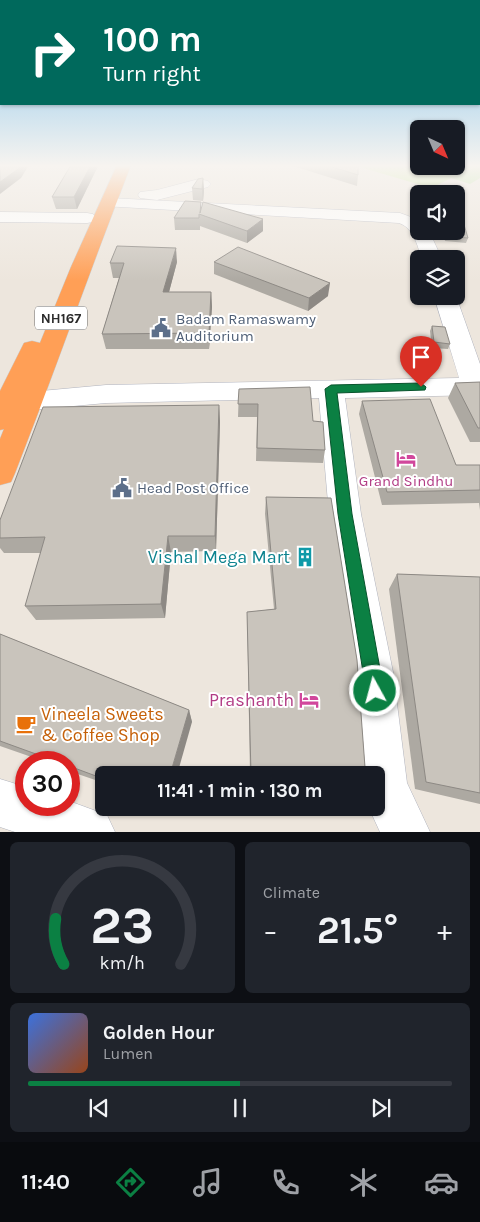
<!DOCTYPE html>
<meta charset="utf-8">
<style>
body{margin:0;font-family:Karla,sans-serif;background:#20242c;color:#f1f3f6;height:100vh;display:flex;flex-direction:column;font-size:19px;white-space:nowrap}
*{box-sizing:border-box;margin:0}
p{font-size:16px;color:#9ea1a6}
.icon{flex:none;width:28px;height:28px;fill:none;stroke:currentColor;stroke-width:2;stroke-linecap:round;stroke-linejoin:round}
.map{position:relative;height:832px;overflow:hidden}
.details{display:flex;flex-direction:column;gap:10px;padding:10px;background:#0d0f14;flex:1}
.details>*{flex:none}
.banner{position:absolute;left:0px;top:0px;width:480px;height:105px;box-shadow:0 1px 4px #0004;background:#00695c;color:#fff;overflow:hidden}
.needle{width:32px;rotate:136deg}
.tools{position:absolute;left:410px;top:120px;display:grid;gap:10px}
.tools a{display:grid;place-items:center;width:55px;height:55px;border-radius:8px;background:#171b24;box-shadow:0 1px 4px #0004;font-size:25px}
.speed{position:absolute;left:15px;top:751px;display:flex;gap:10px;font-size:25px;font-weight:700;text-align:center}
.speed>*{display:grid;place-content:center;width:65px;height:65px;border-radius:50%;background:#171b24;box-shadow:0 1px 4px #0004;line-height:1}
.speed .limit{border:8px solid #d22;background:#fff;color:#111}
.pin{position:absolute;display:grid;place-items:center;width:42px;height:42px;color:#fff;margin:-51px -21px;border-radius:50% 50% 50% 0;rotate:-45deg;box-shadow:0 0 5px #0007}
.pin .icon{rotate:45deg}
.me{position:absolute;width:55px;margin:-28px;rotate:353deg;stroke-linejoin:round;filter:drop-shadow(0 0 4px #0008)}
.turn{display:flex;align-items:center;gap:18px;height:105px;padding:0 20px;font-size:22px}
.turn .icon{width:65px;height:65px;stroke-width:2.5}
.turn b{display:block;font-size:35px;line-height:42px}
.big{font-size:38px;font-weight:700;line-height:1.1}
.details .tile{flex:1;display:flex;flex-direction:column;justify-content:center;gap:8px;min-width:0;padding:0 18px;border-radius:8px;background:#20242c}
.details .dial{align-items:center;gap:0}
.dial svg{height:130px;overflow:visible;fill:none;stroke:#363941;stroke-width:7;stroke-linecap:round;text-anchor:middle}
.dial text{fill:#f1f3f6;stroke:none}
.song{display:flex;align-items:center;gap:15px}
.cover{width:60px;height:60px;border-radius:8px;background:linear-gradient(135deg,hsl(220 70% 55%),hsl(20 70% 35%))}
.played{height:5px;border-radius:2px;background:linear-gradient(90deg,#0b8043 50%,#363941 50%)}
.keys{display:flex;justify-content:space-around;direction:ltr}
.heat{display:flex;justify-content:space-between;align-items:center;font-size:28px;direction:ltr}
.details .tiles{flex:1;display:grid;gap:10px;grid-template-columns:1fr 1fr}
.tile:last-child{grid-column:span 2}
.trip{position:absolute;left:95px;top:766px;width:290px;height:50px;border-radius:8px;background:#171b24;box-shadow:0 1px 4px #0004;font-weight:700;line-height:50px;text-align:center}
.menu{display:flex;height:80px;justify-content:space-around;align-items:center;background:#090b0e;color:#9ea1a6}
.menu .icon{width:35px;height:35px}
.menu .selected{color:#0b8043}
.menu b{font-size:22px;color:#f1f3f6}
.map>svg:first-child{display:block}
</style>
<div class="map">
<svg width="480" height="832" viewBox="0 0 480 832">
<rect width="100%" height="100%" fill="#ede6dd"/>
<path fill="#b3e499" d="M 480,165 L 480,178 L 470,184 L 451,178 Z"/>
<path fill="#c7ec95" d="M 353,165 L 456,166 L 456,165 L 478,165 L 431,188 Z"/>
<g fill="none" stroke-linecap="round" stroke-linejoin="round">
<defs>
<g id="minor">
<path d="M 199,179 L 208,181 L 211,184 L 208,187 L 157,200 L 140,198 L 138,195 L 140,192 L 157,190 Z"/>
<path d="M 109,198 L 400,213 L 419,220 L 419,231 L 429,231 L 442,259 L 422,259 C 417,245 414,228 399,223 L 103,206 L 101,203 L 103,200 Z"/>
<path d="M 0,212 L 87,213 L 93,214 L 96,218 L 93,222 L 87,223 L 0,222 Z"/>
<path d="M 434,296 L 456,296 L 480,364 L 480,395 L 345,398 L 361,514 L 393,672 L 407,783 L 430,832 L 380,832 L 369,808 L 376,808 L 376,775 L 360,775 L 353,672 L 329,514 L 319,398 L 106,403 L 30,410 L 21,408 L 17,401 L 21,394 L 30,392 L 106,385 L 459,378 Z"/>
<path d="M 0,779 L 26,787 L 26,805 L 69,805 L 69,801 L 107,815 L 115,832 L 15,832 L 0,827 Z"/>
</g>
<path id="highway" d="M 117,165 L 131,165 C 91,267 55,371 15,473 L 11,482 L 0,485 L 0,439 L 4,429 L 0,430 L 0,391 L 24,343 L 32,341 L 40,343 L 71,267 Z"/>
</defs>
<use href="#minor" stroke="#b1b4bf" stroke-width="1"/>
<use href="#highway" stroke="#c8c8c8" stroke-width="1"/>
<use href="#minor" fill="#fff" fill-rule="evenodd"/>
<use href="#highway" fill="#ff9f56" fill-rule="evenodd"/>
</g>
<g fill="#ada9a2">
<path d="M 71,165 L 98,165 L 98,166 L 77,209 L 56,209 L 52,197 Z"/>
<path d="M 293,165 L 358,165 L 358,175 L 357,186 L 293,166 Z"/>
<path d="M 203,178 L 204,190 L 203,201 L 193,200 L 192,188 Z"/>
<path d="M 201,202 L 201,208 L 263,231 L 247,243 L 200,226 L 200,230 L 175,230 L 174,218 Z"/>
<path d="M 443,231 L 456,231 L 468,238 L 466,243 L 445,241 Z"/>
<path d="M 177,262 L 169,292 L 211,292 L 212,307 L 209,349 L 106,349 L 102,334 L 119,278 L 113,278 L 110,263 Z"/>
<path d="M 214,262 L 328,296 L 308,311 L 214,274 Z"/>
<path d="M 432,326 L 450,344 L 448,349 L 432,348 L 430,331 Z"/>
<path d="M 480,382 L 480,442 L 470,442 L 448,398 L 455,383 Z"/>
<path d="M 239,389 L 313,421 L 325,450 L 323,463 L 256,461 L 257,417 L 238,417 Z"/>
<path d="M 362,401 L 456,465 L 480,465 L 480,510 L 479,503 L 382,505 L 359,414 Z"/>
<path d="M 219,405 L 220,422 L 216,551 L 171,552 L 165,618 L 36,620 L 25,606 L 41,553 L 4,553 L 0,548 L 0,520 Z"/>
<path d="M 266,497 L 331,498 L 357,660 L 365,767 L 367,769 L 382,769 L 382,790 L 376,795 L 376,775 L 250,775 L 247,612 L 274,609 L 265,514 Z"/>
<path d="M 397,574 L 480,577 L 480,804 L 415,789 L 389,589 Z"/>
<path d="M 0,634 L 189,710 L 192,722 L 104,775 L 104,783 L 69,771 L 69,762 L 46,762 L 0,746 Z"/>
</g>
<g fill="#8d8984">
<path d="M 20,165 L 29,165 L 21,178 L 0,194 L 0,182 Z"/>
<path d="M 91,165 L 98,165 L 98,166 L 77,209 L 74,197 Z"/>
<path d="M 203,178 L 204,190 L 203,201 L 202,189 Z"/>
<path d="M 263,219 L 263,231 L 247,243 L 247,231 Z"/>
<path d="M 176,248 L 177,262 L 165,307 L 163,292 Z"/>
<path d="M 330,283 L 328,296 L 308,311 L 309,298 Z"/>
<path d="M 211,292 L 212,307 L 209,349 L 209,333 Z"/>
<path d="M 219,405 L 220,422 L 216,551 L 215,536 Z"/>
<path d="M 168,536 L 171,552 L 165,618 L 161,604 Z"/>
<path d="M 189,710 L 192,722 L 177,775 L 170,775 Z"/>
</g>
<g fill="#c9c4bc" stroke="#8d8984">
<path d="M 0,165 L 20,165 L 18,169 L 0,182 Z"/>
<path d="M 71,165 L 91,165 L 74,197 L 52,197 Z"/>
<path d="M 326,165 L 358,165 L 358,175 Z"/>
<path d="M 203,178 L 202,189 L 192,188 L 198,179 Z"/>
<path d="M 185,201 L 201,202 L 200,213 L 203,202 L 263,219 L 247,231 L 199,214 L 199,218 L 174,218 Z"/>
<path d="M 456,218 L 462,218 L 468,238 L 446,236 L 445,231 L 456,231 Z"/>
<path d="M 117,246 L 176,248 L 163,292 L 211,292 L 209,333 L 102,334 L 124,263 L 110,263 Z"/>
<path d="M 238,247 L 330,283 L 309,298 L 214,262 Z"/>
<path d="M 432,326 L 445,327 L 450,344 L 434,342 Z"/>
<path d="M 480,382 L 480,428 L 478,428 L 455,383 Z"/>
<path d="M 310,387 L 313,421 L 323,422 L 325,450 L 257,448 L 258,404 L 238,404 L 239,389 Z"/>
<path d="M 430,399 L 456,465 L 480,465 L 480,490 L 387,492 L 362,401 Z"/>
<path d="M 219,405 L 215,536 L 168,536 L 161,604 L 25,606 L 45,537 L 0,538 L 0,520 L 43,407 Z"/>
<path d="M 266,497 L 331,498 L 357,660 L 365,767 L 367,769 L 382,769 L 382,790 L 376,790 L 376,775 L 251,775 L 247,612 L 276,609 Z"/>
<path d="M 397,574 L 480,577 L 480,793 L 426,782 Z"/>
<path d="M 0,634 L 189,710 L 170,775 L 104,775 L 104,779 L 69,766 L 69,762 L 58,762 L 0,741 Z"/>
</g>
<linearGradient id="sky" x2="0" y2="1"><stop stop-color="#77beeb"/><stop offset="0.59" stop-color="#f7f4f0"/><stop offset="1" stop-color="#f7f4f0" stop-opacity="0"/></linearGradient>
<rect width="480" height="281" fill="url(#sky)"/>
<path fill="#0b8043" stroke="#07532c" d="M 421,383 L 426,387 L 425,390 L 337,393 L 352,514 L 384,691 L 381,697 L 375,700 L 369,697 L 366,691 L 338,514 L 325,389 L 331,385 Z"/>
<defs>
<symbol id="civic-bare" viewBox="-9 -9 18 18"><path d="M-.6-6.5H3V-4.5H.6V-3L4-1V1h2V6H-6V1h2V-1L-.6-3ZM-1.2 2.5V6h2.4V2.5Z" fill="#5c6f8a" stroke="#fff" stroke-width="2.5" paint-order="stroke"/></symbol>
<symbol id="hotel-bare" viewBox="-9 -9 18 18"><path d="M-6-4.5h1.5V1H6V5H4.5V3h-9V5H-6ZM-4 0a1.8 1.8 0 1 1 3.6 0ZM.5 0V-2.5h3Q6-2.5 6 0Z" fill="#d1479c" stroke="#fff" stroke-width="2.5" paint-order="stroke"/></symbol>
<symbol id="building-bare" viewBox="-9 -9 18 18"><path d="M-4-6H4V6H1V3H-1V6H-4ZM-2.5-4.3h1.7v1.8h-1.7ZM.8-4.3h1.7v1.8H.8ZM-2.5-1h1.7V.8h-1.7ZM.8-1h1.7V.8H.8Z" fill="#0f9aa8" stroke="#fff" stroke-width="2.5" paint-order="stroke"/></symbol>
<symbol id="cafe-bare" viewBox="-9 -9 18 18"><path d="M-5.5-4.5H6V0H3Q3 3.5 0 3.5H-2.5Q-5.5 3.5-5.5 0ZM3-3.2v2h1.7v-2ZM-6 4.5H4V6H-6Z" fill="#e8710a" stroke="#fff" stroke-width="2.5" paint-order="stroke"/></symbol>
</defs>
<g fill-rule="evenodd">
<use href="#civic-bare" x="147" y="314" width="28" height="28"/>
<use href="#hotel-bare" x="392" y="445" width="28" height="28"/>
<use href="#civic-bare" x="108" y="474" width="28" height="28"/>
<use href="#building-bare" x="291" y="543" width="28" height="28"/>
<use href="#hotel-bare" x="295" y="686" width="28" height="28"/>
<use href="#cafe-bare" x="12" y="710" width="28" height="28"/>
</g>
<g text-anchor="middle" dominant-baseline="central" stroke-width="4" stroke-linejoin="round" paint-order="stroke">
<rect fill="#fff" stroke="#6b6b6b" stroke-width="1" x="35" y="306.5" width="52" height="23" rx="4"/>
<g font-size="14" font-weight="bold" fill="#2b2b2b">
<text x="61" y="318">NH167</text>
</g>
<g font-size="15" fill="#4e5e75" stroke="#fff" text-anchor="start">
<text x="176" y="319">Badam Ramaswamy<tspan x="176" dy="17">Auditorium</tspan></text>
<text x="137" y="488">Head Post Office</text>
</g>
<g font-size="15" fill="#b23c85" stroke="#fff">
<text x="406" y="481">Grand Sindhu</text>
</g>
<g font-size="18" fill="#0d838f" stroke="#fff" text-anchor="end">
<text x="290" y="557">Vishal Mega Mart</text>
</g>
<g font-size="18" fill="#b23c85" stroke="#fff" text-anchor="end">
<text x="294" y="700">Prashanth</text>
</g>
<g font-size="18" fill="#c56008" stroke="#fff" text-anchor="start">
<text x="41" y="714">Vineela Sweets<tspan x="41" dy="21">&amp; Coffee Shop</tspan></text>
</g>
</g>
</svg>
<div class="tools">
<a><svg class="needle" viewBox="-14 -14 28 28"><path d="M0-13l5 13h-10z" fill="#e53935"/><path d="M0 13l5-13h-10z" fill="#9ea1a6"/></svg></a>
<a><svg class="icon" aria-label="sound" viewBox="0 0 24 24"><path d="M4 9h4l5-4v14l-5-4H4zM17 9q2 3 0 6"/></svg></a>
<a><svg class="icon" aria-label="layers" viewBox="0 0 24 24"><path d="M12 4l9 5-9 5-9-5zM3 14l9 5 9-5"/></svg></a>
</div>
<div class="speed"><div class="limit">30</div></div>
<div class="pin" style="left:421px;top:387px;background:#d93025"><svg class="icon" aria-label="arrive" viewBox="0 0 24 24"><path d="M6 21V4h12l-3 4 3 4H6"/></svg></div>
<svg class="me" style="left:375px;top:691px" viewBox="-20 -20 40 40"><circle r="17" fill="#0b8043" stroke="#fff" stroke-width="3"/><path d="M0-11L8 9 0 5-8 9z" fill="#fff"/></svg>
<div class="trip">11:41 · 1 min · 130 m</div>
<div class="banner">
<div class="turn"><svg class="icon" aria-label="right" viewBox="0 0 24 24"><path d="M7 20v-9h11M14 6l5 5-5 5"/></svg><div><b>100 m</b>Turn right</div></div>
</div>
</div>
<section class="details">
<div class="tiles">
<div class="tile dial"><svg viewBox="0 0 100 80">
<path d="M14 69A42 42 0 1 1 86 69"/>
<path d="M14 69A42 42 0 0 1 9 41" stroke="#0b8043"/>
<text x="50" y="56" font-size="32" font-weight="700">23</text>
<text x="50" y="72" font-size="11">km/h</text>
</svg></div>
<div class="tile"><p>Climate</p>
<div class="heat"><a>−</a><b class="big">21.5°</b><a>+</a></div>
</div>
<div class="tile">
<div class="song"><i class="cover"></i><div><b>Golden Hour</b><p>Lumen</p></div></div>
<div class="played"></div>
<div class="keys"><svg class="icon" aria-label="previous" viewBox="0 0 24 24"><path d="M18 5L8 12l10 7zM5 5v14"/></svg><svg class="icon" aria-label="pause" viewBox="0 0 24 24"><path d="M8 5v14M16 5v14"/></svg><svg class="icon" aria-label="next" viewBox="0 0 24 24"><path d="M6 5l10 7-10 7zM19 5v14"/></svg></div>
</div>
</div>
</section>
<nav class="menu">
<b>11:40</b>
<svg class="icon selected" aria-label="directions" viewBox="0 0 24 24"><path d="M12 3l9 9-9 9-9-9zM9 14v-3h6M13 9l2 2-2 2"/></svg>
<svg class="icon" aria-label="music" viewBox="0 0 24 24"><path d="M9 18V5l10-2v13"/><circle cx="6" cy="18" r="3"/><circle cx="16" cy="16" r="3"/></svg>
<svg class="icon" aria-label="phone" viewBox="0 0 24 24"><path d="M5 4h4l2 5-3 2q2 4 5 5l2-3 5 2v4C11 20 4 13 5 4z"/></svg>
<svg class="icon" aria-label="climate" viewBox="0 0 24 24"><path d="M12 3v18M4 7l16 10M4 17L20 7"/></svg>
<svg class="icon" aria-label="car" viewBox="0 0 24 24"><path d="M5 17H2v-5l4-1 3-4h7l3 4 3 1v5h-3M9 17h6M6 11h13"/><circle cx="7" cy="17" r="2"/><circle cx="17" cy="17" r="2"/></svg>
</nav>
